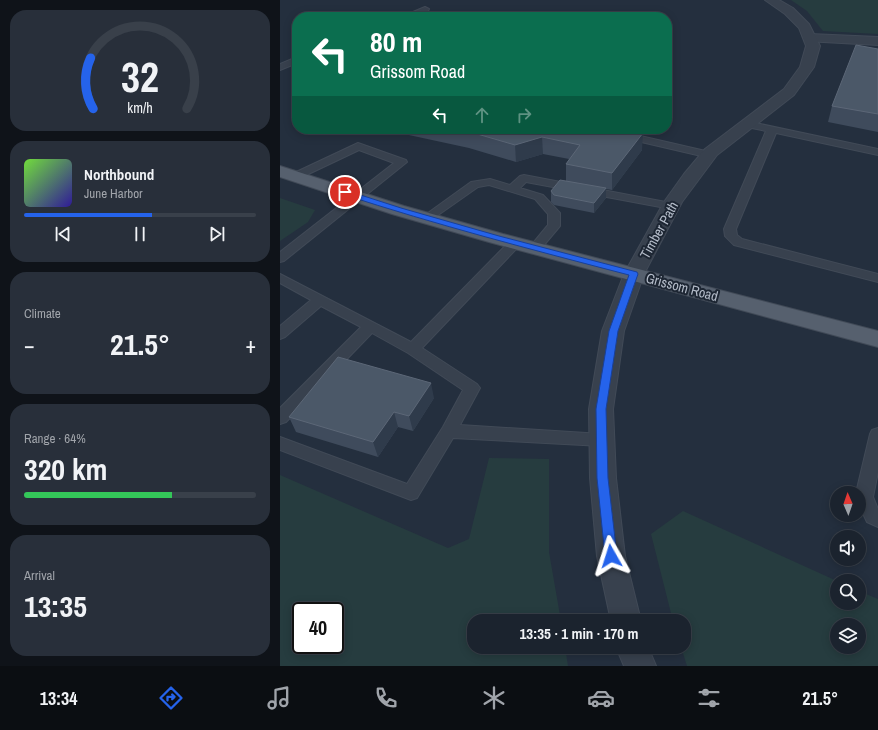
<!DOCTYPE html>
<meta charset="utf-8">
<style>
body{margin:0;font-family:"Archivo Narrow",sans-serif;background:#282f3a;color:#f1f3f6;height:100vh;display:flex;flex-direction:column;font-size:15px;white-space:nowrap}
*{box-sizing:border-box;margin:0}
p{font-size:13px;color:#a0a4aa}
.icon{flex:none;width:22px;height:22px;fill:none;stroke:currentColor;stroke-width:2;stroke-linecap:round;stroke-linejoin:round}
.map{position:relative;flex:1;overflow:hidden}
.sheet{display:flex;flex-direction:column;gap:10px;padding:10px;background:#0f1319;width:280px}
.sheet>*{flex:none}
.top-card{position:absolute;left:12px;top:12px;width:380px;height:122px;border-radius:16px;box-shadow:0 2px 10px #0003,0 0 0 1px #39404a;background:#0b6e4f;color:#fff;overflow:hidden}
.needle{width:26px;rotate:358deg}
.controls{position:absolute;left:550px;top:486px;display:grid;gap:8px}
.controls a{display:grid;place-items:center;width:36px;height:36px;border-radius:50%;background:#1b232e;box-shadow:0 2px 10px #0003,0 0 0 1px #39404a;font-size:20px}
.speed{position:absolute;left:12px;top:602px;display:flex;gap:8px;font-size:20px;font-weight:700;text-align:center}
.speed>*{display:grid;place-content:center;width:52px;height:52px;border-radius:50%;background:#1b232e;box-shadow:0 2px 10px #0003,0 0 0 1px #39404a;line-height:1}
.speed .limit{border:2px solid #111;border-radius:6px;background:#fff;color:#111}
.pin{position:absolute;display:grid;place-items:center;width:34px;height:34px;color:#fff;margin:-17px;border:2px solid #fff;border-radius:50%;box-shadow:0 1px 4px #0007}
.me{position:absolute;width:44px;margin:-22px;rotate:354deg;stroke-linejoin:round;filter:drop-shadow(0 0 3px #0008)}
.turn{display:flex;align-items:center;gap:14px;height:84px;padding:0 12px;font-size:18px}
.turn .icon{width:52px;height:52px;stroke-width:2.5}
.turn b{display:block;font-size:28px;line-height:34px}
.lanes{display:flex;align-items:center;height:38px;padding:0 12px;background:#0003;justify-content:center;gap:20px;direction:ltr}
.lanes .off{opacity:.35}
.big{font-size:30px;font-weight:700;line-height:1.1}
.sheet .tile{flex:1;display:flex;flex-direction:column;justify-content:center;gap:6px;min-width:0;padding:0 14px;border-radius:16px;background:#282f3a}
.sheet .dial{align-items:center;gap:0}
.dial svg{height:104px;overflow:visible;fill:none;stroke:#39404a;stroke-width:7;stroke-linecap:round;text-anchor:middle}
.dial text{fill:#f1f3f6;stroke:none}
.song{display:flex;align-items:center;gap:12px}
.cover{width:48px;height:48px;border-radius:6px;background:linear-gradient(135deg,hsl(100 70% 55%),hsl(250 70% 35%))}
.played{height:4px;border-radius:2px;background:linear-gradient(90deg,#2563eb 55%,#39404a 55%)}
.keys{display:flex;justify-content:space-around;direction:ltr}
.heat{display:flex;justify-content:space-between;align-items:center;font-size:22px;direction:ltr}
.charge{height:6px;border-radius:3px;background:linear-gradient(90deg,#34c759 64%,#39404a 0)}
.trip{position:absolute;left:187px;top:614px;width:224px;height:40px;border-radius:16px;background:#1b232e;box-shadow:0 2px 10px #0003,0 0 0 1px #39404a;font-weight:700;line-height:40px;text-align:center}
.dock{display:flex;height:64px;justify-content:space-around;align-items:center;background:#0b0e12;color:#a0a4aa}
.dock .icon{width:28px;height:28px}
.dock .on{color:#2563eb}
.dock b{font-size:18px;color:#f1f3f6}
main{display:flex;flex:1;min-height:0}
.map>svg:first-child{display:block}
</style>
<main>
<section class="sheet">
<div class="tile dial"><svg viewBox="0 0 100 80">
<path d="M14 69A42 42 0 1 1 86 69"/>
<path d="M14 69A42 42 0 0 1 12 30" stroke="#2563eb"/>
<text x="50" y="56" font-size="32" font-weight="700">32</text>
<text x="50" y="72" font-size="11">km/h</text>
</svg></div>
<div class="tile">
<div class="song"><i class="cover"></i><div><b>Northbound</b><p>June Harbor</p></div></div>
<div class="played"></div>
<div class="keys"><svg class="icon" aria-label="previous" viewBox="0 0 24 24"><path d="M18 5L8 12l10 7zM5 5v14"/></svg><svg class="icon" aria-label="pause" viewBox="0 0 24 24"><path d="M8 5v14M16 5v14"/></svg><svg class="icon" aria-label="next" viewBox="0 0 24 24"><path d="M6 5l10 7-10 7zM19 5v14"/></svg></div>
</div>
<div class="tile"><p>Climate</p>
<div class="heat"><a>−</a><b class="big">21.5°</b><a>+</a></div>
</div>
<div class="tile"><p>Range · 64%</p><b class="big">320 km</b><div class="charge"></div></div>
<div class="tile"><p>Arrival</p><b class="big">13:35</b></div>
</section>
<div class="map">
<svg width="598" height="666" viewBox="0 0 598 666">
<rect width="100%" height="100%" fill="#242f3e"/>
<g fill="#263c3f" fill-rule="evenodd">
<path d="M 511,0 L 598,0 L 598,34 L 543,31 L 527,11 Z"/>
<path d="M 0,198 L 35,210 L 28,222 L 0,241 Z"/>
<path d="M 209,458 L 269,459 L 269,552 L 281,621 L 194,621 L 194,647 L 285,647 L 288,666 L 0,666 L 0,475 L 168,548 L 189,539 ZM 21,611 L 55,611 L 55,645 L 21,645 Z"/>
<path d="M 403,511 L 557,581 L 557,603 L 579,603 L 579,591 L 598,599 L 598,666 L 407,666 L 401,647 L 404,647 L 404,621 L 393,621 L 371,534 ZM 557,625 L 579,625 L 579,647 L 557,647 Z"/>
</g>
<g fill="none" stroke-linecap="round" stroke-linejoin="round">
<defs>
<g id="service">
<path d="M 145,7 L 149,9 L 148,11 L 132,17 L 121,17 Z"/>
<path d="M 17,57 L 17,63 L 0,70 L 0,64 Z"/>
<path d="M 466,121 L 598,149 L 598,155 L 496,133 L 456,229 L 457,235 L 462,239 L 598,274 L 598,282 L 454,245 L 445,236 L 444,229 L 486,131 L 462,126 L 461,124 Z"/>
<path d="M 313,129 L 330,129 L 430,152 L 435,155 L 430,158 L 314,131 Z"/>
<path d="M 78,143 L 126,160 L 127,162 L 4,261 L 0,262 L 0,252 L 114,163 L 79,150 L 20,178 L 12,178 L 11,176 L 12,174 Z"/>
<path d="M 244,175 L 391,203 L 395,204 L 397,206 L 395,208 L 391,209 L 246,182 L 240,188 L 263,195 L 280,213 L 280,226 L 259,251 L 251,251 L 249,248 L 268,225 L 268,214 L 255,199 L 209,185 L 198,187 L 151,220 L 143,220 L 141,218 L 191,182 L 210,179 L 230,185 L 240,176 Z"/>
<path d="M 235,239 L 239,240 L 241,243 L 239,246 L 142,348 L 197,384 L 200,388 L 180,425 L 322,434 L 328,435 L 330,440 L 328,445 L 322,446 L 173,438 L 137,498 L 131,500 L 0,450 L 0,437 L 127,484 L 163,427 L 183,390 L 128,353 L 92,333 L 6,422 L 0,424 L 0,408 L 81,327 L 41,306 L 5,337 L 0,339 L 0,326 L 31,300 L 0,283 L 0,274 L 131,342 L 231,240 Z"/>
<path d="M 598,428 L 598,472 L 593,497 L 598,509 L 598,527 L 587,522 L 579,505 L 579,493 L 576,493 L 590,434 L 592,430 Z"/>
</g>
<path id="minor" d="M 530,34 L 598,37 L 598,45 L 525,41 L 524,38 L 525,35 Z"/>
<g id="tertiary">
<path d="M 485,0 L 499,0 L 513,8 L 529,24 L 540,46 L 534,67 L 514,95 L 437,155 L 402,202 L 364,274 L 344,331 L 333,409 L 336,478 L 345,556 L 361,621 L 331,621 L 317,556 L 310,478 L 309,409 L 322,331 L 344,274 L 384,202 L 404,174 L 425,149 L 504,89 L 520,67 L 526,46 L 519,28 L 505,14 Z"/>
<path d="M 336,647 L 368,647 L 376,666 L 344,666 Z"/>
</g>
<path id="primary" d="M 0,166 L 124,206 L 223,234 L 598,331 L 598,347 L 209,242 L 112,214 L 0,177 Z"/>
</defs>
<use href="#service" stroke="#414a57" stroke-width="2"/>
<use href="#minor" stroke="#414a57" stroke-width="2"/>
<use href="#tertiary" stroke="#414a57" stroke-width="2"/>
<use href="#primary" stroke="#414a57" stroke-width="2"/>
<use href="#service" fill="#38414e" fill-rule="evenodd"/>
<use href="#minor" fill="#38414e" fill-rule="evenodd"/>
<use href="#tertiary" fill="#38414e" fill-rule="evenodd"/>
<use href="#primary" fill="#56606e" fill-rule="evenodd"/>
</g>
<g fill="#3f4b5c">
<path d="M 598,49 L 598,132 L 548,122 L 552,106 Z"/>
<path d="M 101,129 L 342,129 L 362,150 L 332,190 L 326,189 L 326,198 L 314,213 L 274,205 L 271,202 L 271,191 L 286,181 L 286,164 L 289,159 L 263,154 L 236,162 L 189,148 Z"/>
<path d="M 154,398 L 133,431 L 118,427 L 98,457 L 16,432 L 9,417 Z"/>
</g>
<g fill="#2f3b4b">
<path d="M 363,133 L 362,150 L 332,190 L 332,173 Z"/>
<path d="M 262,137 L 263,154 L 236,162 L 235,145 Z"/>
<path d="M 326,188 L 326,198 L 314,213 L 314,203 Z"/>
<path d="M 151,383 L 154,398 L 133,431 L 129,416 Z"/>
<path d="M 114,412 L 118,427 L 98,457 L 93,442 Z"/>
</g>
<g fill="#4b5868" stroke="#5c6777">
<path d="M 576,45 L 598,49 L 598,114 L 552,106 Z"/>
<path d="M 176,129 L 342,129 L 363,133 L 332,173 L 286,164 L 300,145 L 262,137 L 235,145 L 187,131 Z"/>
<path d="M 280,180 L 326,188 L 314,203 L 274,195 L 271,191 Z"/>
<path d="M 58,357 L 151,383 L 129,416 L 114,412 L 93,442 L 9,417 Z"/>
</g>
<path fill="#2563eb" stroke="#184099" d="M 65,190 L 121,208 L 219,236 L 357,272 L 358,274 L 338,331 L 326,409 L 328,478 L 337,556 L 335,560 L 331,562 L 327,560 L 325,556 L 317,478 L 316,409 L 329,331 L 349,275 C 253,250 157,225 62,194 L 61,192 Z"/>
<g text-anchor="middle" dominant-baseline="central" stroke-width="4" stroke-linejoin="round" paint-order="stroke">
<g font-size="14" fill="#b4bcc9" stroke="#1d2633">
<text transform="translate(379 230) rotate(-61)">Timber Path</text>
<text transform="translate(402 287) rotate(15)">Grissom Road</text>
</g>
</g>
</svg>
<div class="controls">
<a><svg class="needle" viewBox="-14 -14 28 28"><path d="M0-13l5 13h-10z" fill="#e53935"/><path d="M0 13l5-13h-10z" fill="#a0a4aa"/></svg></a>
<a><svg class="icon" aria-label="sound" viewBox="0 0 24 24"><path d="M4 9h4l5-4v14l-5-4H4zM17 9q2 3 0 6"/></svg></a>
<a><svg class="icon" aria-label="search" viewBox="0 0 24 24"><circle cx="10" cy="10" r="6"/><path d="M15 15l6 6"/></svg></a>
<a><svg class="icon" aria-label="layers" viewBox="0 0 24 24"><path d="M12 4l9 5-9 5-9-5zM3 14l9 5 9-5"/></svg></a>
</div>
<div class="speed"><div class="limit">40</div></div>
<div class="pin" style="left:65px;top:192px;background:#d93025"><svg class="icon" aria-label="arrive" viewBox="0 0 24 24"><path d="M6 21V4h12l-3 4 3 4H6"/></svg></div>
<svg class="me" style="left:331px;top:556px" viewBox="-20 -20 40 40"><path d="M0-17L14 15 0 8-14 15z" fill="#2563eb" stroke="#fff" stroke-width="4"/></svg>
<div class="trip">13:35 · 1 min · 170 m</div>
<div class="top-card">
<div class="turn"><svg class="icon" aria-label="left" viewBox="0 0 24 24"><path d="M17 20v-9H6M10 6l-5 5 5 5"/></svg><div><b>80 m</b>Grissom Road</div></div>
<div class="lanes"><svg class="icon" aria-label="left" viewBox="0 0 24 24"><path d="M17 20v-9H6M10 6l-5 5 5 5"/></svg><svg class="icon off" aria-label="ahead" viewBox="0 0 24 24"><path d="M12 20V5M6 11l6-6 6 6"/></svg><svg class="icon off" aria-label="right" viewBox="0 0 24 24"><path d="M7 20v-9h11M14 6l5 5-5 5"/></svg></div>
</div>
</div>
</main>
<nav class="dock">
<b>13:34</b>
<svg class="icon on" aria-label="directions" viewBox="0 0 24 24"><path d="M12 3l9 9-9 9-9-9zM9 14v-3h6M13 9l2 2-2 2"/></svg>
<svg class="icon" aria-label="music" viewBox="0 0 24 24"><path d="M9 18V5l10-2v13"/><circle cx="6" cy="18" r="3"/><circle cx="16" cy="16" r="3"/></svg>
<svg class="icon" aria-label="phone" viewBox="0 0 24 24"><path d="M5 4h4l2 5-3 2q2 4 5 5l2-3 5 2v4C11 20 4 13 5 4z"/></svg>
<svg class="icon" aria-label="climate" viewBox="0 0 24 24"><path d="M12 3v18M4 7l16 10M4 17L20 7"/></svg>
<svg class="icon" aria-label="car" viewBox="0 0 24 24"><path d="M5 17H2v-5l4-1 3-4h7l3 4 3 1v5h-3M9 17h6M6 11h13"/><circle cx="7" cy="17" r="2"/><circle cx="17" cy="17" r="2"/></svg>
<svg class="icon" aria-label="filters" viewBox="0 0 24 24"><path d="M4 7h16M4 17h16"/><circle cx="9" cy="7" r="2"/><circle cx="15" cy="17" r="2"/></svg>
<b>21.5°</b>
</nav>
